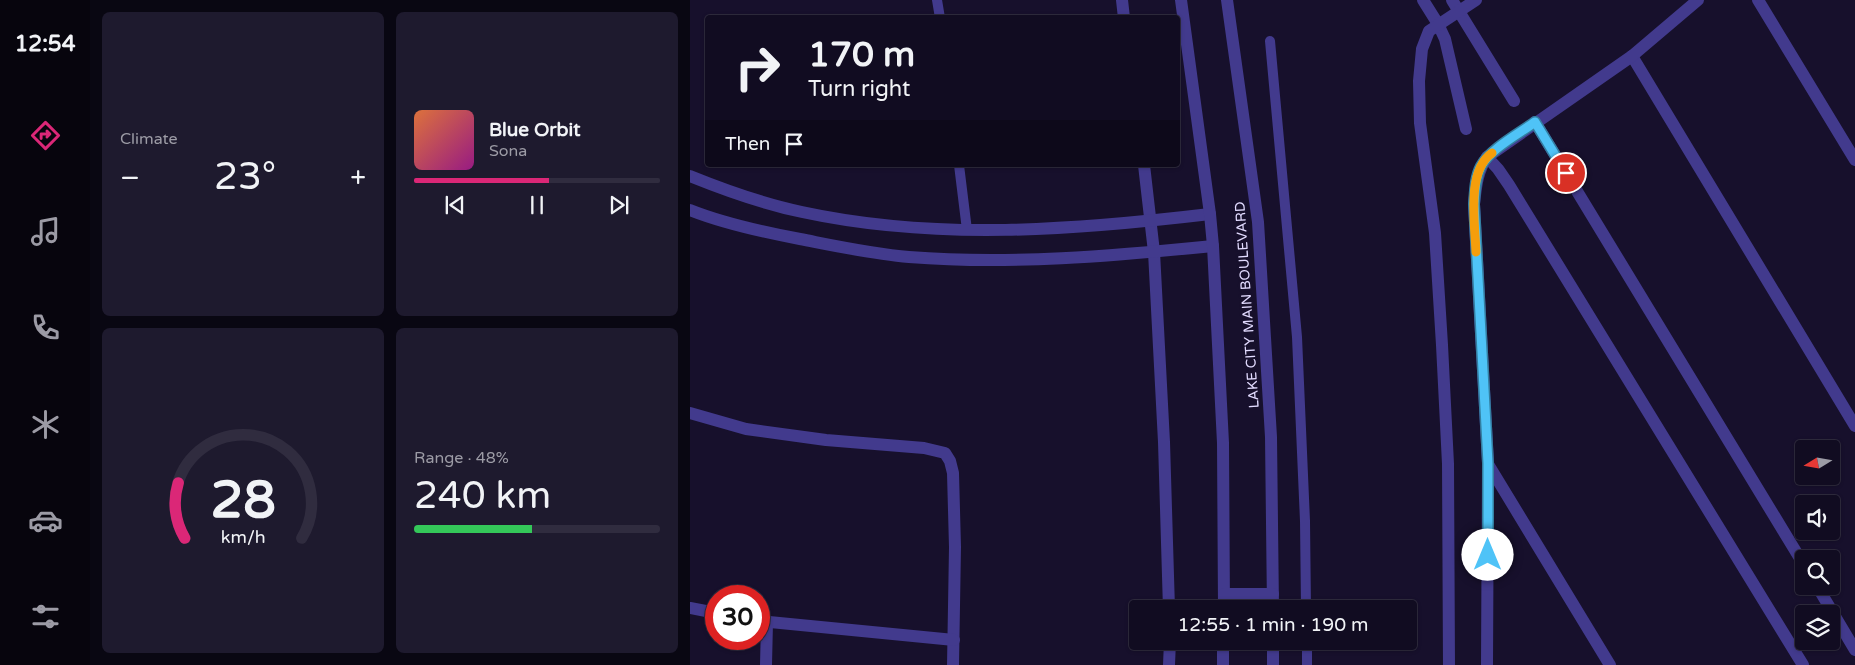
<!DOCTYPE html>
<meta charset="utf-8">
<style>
body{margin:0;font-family:"Varela Round",sans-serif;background:#1e1a2e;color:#f1f3f6;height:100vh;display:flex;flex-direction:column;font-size:19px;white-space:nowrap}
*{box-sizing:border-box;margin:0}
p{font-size:16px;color:#9c9ba5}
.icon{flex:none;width:28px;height:28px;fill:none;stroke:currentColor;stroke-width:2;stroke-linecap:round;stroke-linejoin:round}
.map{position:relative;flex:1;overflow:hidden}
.details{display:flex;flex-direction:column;gap:12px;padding:12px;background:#090712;width:600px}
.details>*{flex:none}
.top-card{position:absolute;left:15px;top:15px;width:475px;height:152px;border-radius:5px;box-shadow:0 1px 4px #0004,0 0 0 1px #302c3f;background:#110c21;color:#f1f3f6;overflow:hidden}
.needle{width:32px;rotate:259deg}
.buttons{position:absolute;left:1105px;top:440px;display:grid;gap:10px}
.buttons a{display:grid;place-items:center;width:45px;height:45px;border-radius:5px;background:#110c21;box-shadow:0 1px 4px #0004,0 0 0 1px #302c3f;font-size:25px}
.speed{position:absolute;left:15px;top:585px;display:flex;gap:10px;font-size:25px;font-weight:700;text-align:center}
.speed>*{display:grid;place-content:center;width:65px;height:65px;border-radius:50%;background:#110c21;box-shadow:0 1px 4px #0004,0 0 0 1px #302c3f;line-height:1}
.speed .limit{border:8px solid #d22;background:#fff;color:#111}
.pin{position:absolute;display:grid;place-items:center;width:42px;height:42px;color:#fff;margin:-21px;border:2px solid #fff;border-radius:50%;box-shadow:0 1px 5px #0007}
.me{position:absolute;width:55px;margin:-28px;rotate:0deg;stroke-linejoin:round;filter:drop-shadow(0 0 4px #0008)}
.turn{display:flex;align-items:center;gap:18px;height:105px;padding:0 20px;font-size:22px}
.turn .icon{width:65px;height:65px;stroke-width:2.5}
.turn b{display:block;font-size:35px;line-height:42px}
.then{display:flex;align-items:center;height:48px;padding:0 20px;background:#0003;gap:10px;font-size:19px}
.big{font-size:38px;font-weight:600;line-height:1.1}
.details .widget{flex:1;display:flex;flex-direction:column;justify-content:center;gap:8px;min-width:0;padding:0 18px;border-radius:8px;background:#1e1a2e}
.details .dial{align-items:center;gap:0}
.dial svg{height:130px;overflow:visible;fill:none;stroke:#302c3f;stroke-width:7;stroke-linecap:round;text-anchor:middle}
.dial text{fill:#f1f3f6;stroke:none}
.song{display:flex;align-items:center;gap:15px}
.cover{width:60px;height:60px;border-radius:8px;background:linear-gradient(135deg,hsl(20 70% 55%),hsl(310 70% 35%))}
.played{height:5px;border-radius:2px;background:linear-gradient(90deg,#db2777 55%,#302c3f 55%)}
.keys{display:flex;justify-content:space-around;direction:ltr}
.heat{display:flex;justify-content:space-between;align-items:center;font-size:28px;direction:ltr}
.charge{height:8px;border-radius:4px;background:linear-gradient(90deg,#34c759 48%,#302c3f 0)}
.details .tiles{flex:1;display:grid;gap:12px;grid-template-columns:repeat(2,1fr)}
.trip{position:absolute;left:439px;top:600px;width:288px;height:50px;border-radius:5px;background:#110c21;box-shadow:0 1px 4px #0004,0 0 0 1px #302c3f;font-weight:600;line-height:50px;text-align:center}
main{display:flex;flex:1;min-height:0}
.tabs{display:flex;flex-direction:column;width:90px;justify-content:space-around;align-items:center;background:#07050d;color:#9c9ba5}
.tabs .icon{width:35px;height:35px}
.tabs .selected{color:#db2777}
.tabs b{font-size:22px;color:#f1f3f6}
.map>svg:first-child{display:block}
</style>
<main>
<nav class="tabs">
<b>12:54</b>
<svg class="icon selected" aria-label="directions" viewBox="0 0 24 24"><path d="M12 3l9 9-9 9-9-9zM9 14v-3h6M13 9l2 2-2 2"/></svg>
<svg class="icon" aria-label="music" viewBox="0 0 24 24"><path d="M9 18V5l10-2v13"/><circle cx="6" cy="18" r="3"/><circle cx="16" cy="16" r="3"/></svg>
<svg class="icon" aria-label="phone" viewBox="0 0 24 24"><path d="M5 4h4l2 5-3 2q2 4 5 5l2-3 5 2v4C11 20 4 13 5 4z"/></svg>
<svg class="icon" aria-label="climate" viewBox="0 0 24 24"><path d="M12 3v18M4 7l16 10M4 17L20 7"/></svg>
<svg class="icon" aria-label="car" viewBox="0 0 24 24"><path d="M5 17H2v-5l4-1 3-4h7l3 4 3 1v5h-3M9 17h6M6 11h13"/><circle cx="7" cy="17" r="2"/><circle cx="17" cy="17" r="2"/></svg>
<svg class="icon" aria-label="filters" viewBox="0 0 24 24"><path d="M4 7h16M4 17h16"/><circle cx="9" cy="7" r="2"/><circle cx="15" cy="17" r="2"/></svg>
</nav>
<section class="details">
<div class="tiles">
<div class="widget"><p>Climate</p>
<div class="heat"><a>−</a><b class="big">23°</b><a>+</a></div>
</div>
<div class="widget">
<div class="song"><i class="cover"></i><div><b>Blue Orbit</b><p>Sona</p></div></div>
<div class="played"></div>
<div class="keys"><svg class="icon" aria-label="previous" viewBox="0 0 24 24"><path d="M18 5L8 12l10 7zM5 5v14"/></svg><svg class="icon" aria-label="pause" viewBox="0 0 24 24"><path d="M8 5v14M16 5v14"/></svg><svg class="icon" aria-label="next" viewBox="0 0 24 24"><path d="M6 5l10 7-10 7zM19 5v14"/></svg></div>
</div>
<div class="widget dial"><svg viewBox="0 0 100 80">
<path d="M14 69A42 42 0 1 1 86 69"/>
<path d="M14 69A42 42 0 0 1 10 35" stroke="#db2777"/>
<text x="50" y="56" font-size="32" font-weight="700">28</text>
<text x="50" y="72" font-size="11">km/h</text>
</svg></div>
<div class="widget"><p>Range · 48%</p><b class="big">240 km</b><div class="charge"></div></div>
</div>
</section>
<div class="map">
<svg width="1165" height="665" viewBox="0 0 1165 665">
<rect width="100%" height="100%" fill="#17102c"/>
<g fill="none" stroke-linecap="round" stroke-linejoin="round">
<g stroke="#423a8d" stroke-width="10">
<path d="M 247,0 L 250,18"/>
<path d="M 580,41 L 607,337 L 615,521 L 616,609"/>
<path d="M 269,165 L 277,230"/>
<path d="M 617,641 L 617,665"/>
</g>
<g stroke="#423a8d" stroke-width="12">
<path d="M 432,0 L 434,18"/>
<path d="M 733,0 L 748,24 L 755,39 L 776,129"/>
<path d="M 762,0 L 824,101"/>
<path d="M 1068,0 L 1165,160"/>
<path d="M 942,56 L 1165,426"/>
<path d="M 845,122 L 1114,565"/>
<path d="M 797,157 L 808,169 L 819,185 L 1113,665"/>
<path d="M 454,165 L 464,252 L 474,442 L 479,609"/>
<path d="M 0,176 C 37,191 74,204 112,212 C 246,241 385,230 520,214"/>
<path d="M 0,210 C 35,224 73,232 110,239 C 146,246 183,254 219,257 C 320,265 423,256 523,246"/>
<path d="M 0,413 L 56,429 L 136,440 L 234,448 L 255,453 L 260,461 L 263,473 L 265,547 L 263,665"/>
<path d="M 798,464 L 920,665"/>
<path d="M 1127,586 L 1165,650"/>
<path d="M 0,608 L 26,613"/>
<path d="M 69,621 L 264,640"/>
<path d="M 76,665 L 77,622"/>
<path d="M 479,665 L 480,641"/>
<path d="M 759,665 L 758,464 L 752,345 L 745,233 L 730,123 L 729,81 L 732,49 L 739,31 L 786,0"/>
<path d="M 797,665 L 798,463 L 784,204 C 786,187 787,172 797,157 L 942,56 L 1008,0"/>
</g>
<g stroke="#423a8d" stroke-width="12">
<path d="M 491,0 L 520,214 L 523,246 L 533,443 L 534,609"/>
<path d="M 537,0 L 568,222 L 581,437 L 583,609"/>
<path d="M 534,594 L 583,594"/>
<path d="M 533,665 L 533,641"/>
<path d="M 583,665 L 583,641"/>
</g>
</g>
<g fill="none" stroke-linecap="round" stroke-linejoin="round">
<defs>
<path id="route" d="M 798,555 L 798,463 L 784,204 C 785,191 785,177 791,166 C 800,149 830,133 845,122 L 876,173"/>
</defs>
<use href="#route" stroke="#337fa1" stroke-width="12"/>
<use href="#route" stroke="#4fc3f7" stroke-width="9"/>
<path stroke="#f59e0b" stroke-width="9" d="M 786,252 C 785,224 776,171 802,153"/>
</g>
<g text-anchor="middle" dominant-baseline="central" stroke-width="5" stroke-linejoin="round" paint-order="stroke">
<g font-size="14" fill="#e2dbff" stroke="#17102c">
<text transform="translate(557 305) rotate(-94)">LAKE CITY MAIN BOULEVARD</text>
</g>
</g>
</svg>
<div class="buttons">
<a><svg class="needle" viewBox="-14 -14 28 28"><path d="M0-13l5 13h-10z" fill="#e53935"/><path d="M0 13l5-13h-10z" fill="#9c9ba5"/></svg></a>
<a><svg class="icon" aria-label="sound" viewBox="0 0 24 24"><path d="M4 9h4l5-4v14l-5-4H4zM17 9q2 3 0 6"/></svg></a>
<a><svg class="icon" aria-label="search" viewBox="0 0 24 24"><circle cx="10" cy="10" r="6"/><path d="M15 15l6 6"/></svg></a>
<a><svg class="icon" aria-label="layers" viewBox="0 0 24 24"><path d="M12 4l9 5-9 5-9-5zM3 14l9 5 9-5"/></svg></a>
</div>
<div class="speed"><div class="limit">30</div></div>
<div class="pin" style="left:876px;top:173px;background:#d93025"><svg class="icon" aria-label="arrive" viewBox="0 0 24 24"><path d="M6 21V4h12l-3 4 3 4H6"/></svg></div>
<svg class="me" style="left:798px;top:555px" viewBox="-20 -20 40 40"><circle r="19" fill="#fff"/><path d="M0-13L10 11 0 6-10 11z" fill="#4fc3f7"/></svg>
<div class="trip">12:55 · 1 min · 190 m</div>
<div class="top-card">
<div class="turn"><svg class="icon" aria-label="right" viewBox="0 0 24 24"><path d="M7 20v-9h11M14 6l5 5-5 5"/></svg><div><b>170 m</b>Turn right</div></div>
<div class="then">Then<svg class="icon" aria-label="arrive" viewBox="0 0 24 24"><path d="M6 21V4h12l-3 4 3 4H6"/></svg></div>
</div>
</div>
</main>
